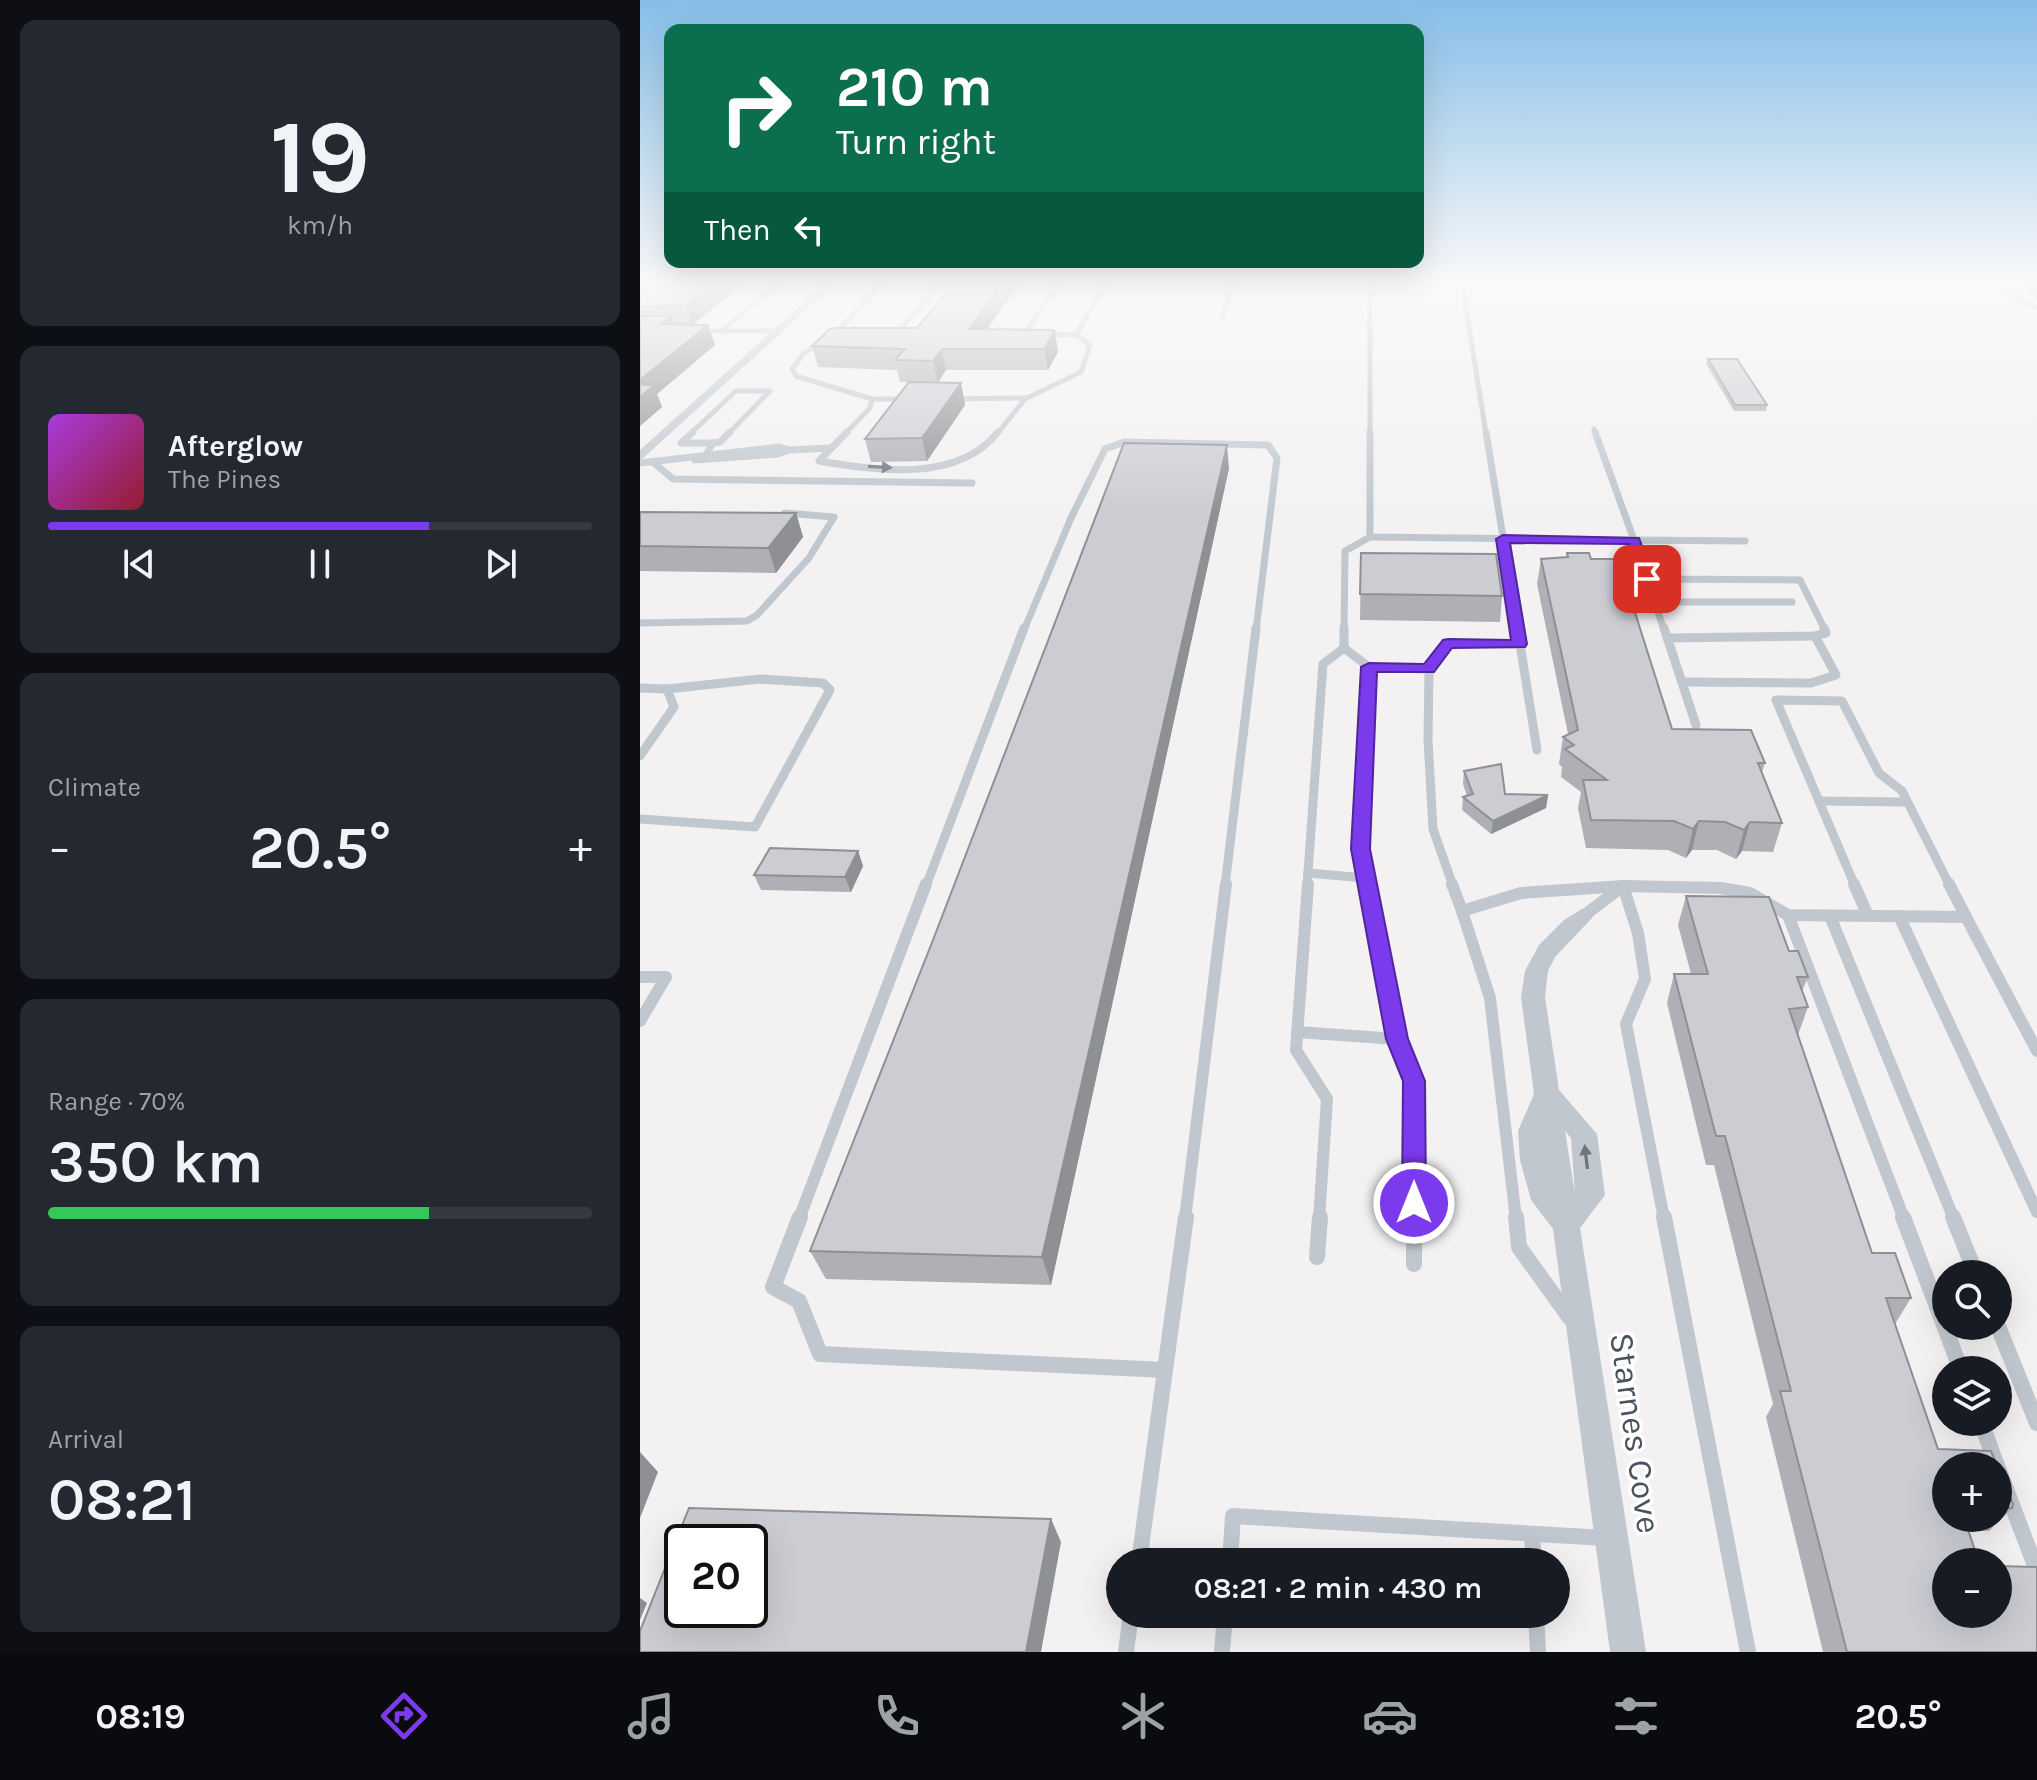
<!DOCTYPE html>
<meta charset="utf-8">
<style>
body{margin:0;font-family:Karla,sans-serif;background:#242831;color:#f1f3f6;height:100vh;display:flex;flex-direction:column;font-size:30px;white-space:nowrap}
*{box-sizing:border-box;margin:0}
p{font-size:26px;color:#9ea1a6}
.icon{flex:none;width:44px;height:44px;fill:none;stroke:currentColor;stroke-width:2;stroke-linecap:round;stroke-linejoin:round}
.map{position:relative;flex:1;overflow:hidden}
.drawer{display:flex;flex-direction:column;gap:20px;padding:20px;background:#0d0f14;width:640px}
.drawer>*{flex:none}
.banner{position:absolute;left:24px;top:24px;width:760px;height:244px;border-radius:16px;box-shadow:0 8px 32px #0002;background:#0b6e4f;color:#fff;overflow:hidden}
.fabs{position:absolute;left:1292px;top:1260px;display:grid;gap:16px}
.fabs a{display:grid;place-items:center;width:80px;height:80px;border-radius:50%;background:#171b24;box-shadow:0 8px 32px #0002;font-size:40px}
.speed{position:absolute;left:24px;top:1524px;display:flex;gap:16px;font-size:40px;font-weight:700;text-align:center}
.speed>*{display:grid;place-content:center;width:104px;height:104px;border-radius:50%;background:#171b24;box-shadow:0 8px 32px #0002;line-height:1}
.speed .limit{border:4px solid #111;border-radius:12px;background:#fff;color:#111}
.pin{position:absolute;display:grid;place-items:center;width:68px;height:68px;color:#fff;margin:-34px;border-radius:16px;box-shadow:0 4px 12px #0006}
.me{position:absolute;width:88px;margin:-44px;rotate:0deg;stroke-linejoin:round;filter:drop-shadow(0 0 6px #0008)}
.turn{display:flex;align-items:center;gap:28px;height:168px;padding:0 40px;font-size:36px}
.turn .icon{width:104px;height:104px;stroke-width:2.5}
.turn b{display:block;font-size:56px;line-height:68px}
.then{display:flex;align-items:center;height:76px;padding:0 40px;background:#0003;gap:16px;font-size:30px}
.big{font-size:60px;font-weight:600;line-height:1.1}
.drawer .widget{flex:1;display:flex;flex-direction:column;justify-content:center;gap:12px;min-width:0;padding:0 28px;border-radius:16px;background:#242831}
.drawer .dial{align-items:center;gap:0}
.dial b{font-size:104px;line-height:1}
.song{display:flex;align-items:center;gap:24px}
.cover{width:96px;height:96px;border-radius:12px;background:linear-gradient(135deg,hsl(280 70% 55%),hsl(350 70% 35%))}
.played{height:8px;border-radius:4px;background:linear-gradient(90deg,#7c3aed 70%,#363941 70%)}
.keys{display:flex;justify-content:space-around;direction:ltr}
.heat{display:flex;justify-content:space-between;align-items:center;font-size:44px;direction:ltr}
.charge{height:12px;border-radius:6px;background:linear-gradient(90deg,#34c759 70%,#363941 0)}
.trip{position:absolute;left:466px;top:1548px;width:464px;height:80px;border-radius:40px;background:#171b24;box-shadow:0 8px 32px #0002;font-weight:600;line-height:80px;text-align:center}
.tabs{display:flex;height:128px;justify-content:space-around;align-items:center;background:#090b0e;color:#9ea1a6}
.tabs .icon{width:56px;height:56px}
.tabs .selected{color:#7c3aed}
.tabs b{font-size:36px;color:#f1f3f6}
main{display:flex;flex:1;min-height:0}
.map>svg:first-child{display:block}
</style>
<main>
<section class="drawer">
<div class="widget dial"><b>19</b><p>km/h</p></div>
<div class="widget">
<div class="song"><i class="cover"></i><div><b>Afterglow</b><p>The Pines</p></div></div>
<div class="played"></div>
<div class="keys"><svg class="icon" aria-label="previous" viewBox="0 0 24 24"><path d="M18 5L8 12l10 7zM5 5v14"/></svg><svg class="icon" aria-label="pause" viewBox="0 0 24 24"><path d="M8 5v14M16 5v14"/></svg><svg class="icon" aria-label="next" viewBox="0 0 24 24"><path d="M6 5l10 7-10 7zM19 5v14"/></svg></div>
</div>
<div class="widget"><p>Climate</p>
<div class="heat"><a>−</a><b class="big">20.5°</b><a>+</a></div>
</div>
<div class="widget"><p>Range · 70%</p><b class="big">350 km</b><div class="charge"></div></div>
<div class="widget"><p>Arrival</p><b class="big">08:21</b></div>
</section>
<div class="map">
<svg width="1397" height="1652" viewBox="0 0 1397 1652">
<rect width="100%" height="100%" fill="#f3f1f1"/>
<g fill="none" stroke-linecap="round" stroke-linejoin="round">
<g stroke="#c0c7ce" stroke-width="5">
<path d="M 419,282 L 385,334 L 436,335"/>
<path d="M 730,282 L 730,434"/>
<path d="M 822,282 L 846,434"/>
<path d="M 1353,282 L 1397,308"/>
<path d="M 582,317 L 593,282"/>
<path d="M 57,331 L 139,331"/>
<path d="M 81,331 L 141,282"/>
<path d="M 255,336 L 300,282"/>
<path d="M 232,399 L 266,399"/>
<path d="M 310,399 L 386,398"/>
<path d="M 954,429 L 956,434"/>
<path d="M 50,434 L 96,391 L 130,391 L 88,434"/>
<path d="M 205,434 L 230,408 L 232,399 L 156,376 L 152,369 L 164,353 L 193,336 L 243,282"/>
<path d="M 357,434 L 385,399 L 441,372 L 450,345 L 436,335 L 466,282"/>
</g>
<g stroke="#c0c7ce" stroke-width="7">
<path d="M 53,432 L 41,443 L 73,443"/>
<path d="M 207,432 L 179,461 C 236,471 318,483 358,432"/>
<path d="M 730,432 L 730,537 L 994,540 L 955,432"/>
<path d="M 846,432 L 878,630"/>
<path d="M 73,443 L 80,442 L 90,432"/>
<path d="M 67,453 L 73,443"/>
<path d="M 55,460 L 138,454 L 149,450"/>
<path d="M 13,462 L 33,479 L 332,483"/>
<path d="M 0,463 L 139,447 L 149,450 L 190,448"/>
<path d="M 1007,579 L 1160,580 L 1185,630"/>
<path d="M 1015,602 L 1152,602"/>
<path d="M 0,623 L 107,621 L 117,615 L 169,558 L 194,517 L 145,513"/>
<path d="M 384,630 L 431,518 L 465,449 L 484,442 L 628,445 L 637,458 L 616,630"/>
<path d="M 704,630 L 705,551 L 730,537"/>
<path d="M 1024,630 L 994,540 L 1105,541"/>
</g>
<g stroke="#c0c7ce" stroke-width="9">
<path d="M 704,628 L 704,648 L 729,667 L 789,669"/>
<path d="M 1024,628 L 1056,725"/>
<path d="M 1027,638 L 1175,636 L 1186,633 L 1184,628"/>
<path d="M 880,644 L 897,750"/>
<path d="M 1042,682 L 1171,683 L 1196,675 L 1175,636"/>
<path d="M 0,688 L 27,689 L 34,707 L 0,756"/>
<path d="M 1179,801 L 1267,802"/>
<path d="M 0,819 L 115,827 L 190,690 L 183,683 L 120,679 L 27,689"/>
<path d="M 668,873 L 725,878"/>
<path d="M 286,886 L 384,628"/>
<path d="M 585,886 L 616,628"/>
<path d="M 667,886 L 683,664 L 704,648"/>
<path d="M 727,886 L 720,849 L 729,667"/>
<path d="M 813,886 L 793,829 L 788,740 L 789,669 L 808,643 L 880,644 L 877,628"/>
<path d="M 1215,886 L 1136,700 L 1202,701 L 1239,773 L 1262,791 L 1310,886"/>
</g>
<g stroke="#c0c7ce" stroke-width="12">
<path d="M 668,884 L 656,1050 L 687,1099 L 679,1219"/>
<path d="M 727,884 L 757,1039 L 774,1081 L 774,1219"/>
<path d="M 812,884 L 822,911"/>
<path d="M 1214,884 L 1228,916"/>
<path d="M 1309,884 L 1326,917"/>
<path d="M 1148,915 L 1264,1219"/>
<path d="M 1190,916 L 1314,1219"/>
<path d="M 1259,916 L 1397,1212"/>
<path d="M 942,917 L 983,886 L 1081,888 L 1110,893 L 1148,915 L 1326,917 L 1397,1051"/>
<path d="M 0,977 L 26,977 L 0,1021"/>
<path d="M 657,1032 L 757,1039"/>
<path d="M 159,1219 L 286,884"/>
<path d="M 545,1219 L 586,884"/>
<path d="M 876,1219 L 850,998 L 822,911 L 881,893 L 983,886 L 998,933 L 1005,979 L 986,1024 L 1024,1219"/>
</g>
<g stroke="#c0c7ce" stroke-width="16">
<path d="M 160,1217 L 133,1287 L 159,1301 L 180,1354 L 525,1370"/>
<path d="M 774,1217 L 774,1264"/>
<path d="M 876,1217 L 879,1247 L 930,1318"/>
<path d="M 1024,1217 L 1108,1652"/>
<path d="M 1263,1217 L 1321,1370"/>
<path d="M 1313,1217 L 1336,1274"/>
<path d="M 677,1257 L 680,1217"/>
<path d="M 1358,1326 L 1397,1423"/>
<path d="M 525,1370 L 546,1217"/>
<path d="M 1341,1422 L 1357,1466"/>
<path d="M 1358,1468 L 1397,1571"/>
<path d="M 892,1536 L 894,1562"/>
<path d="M 499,1562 L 525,1370"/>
<path d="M 590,1562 L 593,1516 L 965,1538"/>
<path d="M 896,1614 L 898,1652"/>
<path d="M 486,1652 L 491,1614"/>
<path d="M 582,1652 L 585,1614"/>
</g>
<g fill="#c0c7ce" fill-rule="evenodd">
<path d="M 187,282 L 197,282 L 0,461 L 0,450 Z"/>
<path d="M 942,909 L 950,912 L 953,917 L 915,957 L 908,971 L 905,997 L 919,1090 L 957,1134 L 965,1195 L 940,1228 L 1006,1652 L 970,1652 L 913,1229 L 891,1200 L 880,1160 L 878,1131 L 894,1094 L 881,997 L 885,971 L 899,945 L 924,920 ZM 925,1131 L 931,1138 L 935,1194 Z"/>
</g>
</g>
<g fill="#afb0b5">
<path d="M 0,282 L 106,282 L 53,325 L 68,325 L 75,345 L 17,394 L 22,407 L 0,426 Z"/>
<path d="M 1375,282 L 1397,282 L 1397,299 Z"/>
<path d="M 277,328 L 347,329 L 418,352 L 408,370 L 306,370 L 298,382 L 260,382 L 257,370 L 178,367 L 172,346 Z"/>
<path d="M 1068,359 L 1127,405 L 1126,411 L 1094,411 L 1066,364 Z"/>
<path d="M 321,383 L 325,405 L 287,461 L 231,462 L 225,439 Z"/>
<path d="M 589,468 L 411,1285 L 186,1279 L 170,1251 Z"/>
<path d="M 0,512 L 156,513 L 163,537 L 136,573 L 0,571 Z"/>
<path d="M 721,553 L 862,596 L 860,622 L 720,620 Z"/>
<path d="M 927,553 L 951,559 L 1032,729 L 1125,763 L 1122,772 L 1142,823 L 1133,852 L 1102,851 L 1096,859 L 1077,850 L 1052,850 L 1046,858 L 1028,850 L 946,848 L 938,808 L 941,792 L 921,777 L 922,767 L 919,764 L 923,737 L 928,734 L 897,584 L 901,559 L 926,557 Z"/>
<path d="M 824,771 L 865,794 L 908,795 L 906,808 L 851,834 L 822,810 L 823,797 L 827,796 L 823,784 Z"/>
<path d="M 218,851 L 223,866 L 211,892 L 121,890 L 114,875 Z"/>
<path d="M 1046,896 L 1149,951 L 1168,977 L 1162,991 L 1168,1007 L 1158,1035 L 1232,1253 L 1271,1298 L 1255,1324 L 1306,1518 L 1358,1518 L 1358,1468 L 1372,1508 L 1349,1531 L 1328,1531 L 1306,1562 L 1397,1652 L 1183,1652 L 1126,1417 L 1133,1404 L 1074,1165 L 1066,1165 L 1027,1003 L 1034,974 L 1051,974 L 1038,925 Z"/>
</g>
<g fill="#8e9094">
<path d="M 76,282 L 106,282 L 52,325 L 46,305 Z"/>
<path d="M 363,282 L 381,282 L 333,349 L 329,329 Z"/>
<path d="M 32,316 L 39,336 L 20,324 Z"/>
<path d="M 68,325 L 75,345 L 17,394 L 22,407 L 0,426 L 0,380 Z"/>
<path d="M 415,331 L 418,352 L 408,370 L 404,349 Z"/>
<path d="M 302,349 L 306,370 L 298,382 L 293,361 Z"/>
<path d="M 321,383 L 325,405 L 287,461 L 282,438 Z"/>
<path d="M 587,445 L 589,468 L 411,1285 L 402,1257 Z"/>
<path d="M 156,513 L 163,537 L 136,573 L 128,548 Z"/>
<path d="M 908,795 L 906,808 L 851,834 L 853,821 Z"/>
<path d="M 1059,821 L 1052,850 L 1046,858 L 1053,829 Z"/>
<path d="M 1110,822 L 1102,851 L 1096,859 L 1104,830 Z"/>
<path d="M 218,851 L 223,866 L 211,892 L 205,877 Z"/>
<path d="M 0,1452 L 18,1472 L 0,1518 Z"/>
<path d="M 411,1519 L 421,1542 L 401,1652 L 386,1652 Z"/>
<path d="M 0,1598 L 7,1603 L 0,1620 Z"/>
</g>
<g fill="#cbcdd3" stroke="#8e9094" stroke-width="2" fill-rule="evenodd">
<path d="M 0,282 L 76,282 L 46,305 L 0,307 Z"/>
<path d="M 316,282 L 363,282 L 329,329 L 412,330 L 415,331 L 404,349 L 302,349 L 293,361 L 255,360 L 265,349 L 172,346 L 190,329 L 196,328 L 277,328 Z"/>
<path d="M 0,316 L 32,316 L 20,324 L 68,325 L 0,380 Z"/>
<path d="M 1068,359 L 1097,359 L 1127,405 L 1095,405 Z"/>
<path d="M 269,382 L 321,383 L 282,438 L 225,439 Z"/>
<path d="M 0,385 L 14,385 L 0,397 Z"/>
<path d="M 484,443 L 587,445 L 402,1257 L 170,1251 L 293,940 Z"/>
<path d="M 0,512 L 156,513 L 128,548 L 0,546 Z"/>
<path d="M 721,553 L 856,554 L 862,596 L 720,594 Z"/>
<path d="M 927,553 L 949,553 L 951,559 L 978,559 L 1032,729 L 1111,730 L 1125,763 L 1118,763 L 1142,823 L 1110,822 L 1104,830 L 1085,822 L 1059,821 L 1053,829 L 1034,821 L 951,820 L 943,780 L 967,780 L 925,749 L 934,745 L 923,737 L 938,730 L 901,559 L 928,557 Z"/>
<path d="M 861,764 L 865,794 L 908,795 L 853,821 L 823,797 L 833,794 L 824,771 Z"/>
<path d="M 130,848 L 218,851 L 205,877 L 114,875 Z"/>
<path d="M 1046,896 L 1129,897 L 1149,951 L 1158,951 L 1168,977 L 1157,977 L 1168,1007 L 1149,1009 L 1232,1253 L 1255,1253 L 1271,1298 L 1246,1298 L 1298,1449 L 1351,1451 L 1357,1466 L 1306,1466 L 1306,1518 L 1324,1518 L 1339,1562 L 1306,1562 L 1306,1614 L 1358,1614 L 1358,1566 L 1397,1567 L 1397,1652 L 1207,1652 L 1140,1391 L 1151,1391 L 1085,1136 L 1076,1136 L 1034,974 L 1068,974 Z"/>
<path d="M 1358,1468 L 1373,1504 L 1372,1508 L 1358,1508 Z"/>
<path d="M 49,1508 L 411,1519 L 386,1652 L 0,1652 L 0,1631 ZM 42,1542 L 110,1542 L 110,1610 L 42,1610 Z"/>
</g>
<defs><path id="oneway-solid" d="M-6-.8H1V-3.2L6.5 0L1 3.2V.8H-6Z" transform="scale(2)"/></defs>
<g fill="#6d757f">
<use href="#oneway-solid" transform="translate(240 467) rotate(3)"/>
<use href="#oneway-solid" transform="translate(946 1157) rotate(-97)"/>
</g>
<linearGradient id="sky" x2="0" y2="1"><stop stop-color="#86bee7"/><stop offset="0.55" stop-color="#faf9f9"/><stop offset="1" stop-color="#faf9f9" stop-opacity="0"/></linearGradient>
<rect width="1397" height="514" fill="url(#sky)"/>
<path fill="#7c3aed" stroke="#51269a" stroke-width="2" d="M 863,535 L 999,538 L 1014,579 L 1002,582 L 989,544 L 870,543 L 887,644 L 885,647 L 812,648 L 794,672 L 737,672 L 730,849 L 768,1039 L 785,1081 L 786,1203 L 783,1211 L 774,1214 L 765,1211 L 762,1203 L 763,1081 L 746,1039 L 711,849 L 721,667 L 729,663 L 784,664 L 803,640 L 808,639 L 871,640 L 856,539 Z"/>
<g text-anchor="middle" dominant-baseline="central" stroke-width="7" stroke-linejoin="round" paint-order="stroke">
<g font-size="34" fill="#4a525d" stroke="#fff">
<text transform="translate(995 1433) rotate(82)">Starnes Cove</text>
</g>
</g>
</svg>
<div class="fabs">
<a><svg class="icon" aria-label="search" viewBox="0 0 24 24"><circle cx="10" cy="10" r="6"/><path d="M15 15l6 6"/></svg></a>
<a><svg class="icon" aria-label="layers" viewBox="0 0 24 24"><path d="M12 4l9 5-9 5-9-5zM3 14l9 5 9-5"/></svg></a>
<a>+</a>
<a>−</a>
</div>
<div class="speed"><div class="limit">20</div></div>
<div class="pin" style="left:1007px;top:579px;background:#d93025"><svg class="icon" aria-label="arrive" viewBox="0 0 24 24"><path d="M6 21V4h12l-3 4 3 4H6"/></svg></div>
<svg class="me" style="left:774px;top:1203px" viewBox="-20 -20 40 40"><circle r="17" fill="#7c3aed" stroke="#fff" stroke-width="3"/><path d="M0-11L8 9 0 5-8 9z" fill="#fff"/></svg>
<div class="trip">08:21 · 2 min · 430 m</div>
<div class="banner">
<div class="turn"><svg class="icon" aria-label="right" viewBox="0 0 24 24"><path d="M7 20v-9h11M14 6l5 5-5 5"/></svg><div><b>210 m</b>Turn right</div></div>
<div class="then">Then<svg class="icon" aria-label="left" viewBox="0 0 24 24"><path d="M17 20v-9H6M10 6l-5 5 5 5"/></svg></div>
</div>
</div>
</main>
<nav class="tabs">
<b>08:19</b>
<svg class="icon selected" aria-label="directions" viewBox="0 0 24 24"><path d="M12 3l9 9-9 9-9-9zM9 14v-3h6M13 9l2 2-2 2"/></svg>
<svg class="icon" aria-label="music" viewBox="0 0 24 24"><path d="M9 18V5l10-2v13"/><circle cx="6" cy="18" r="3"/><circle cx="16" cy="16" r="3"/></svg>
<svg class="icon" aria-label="phone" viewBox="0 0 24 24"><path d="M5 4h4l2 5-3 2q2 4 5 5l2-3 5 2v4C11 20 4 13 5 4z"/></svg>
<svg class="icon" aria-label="climate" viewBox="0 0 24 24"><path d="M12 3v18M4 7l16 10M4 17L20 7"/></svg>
<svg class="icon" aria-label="car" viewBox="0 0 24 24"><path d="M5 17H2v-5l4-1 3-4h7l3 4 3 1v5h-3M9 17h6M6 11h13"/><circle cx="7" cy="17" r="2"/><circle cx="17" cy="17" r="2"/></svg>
<svg class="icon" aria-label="filters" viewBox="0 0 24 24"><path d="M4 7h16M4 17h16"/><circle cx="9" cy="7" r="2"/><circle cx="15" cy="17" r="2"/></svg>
<b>20.5°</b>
</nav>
